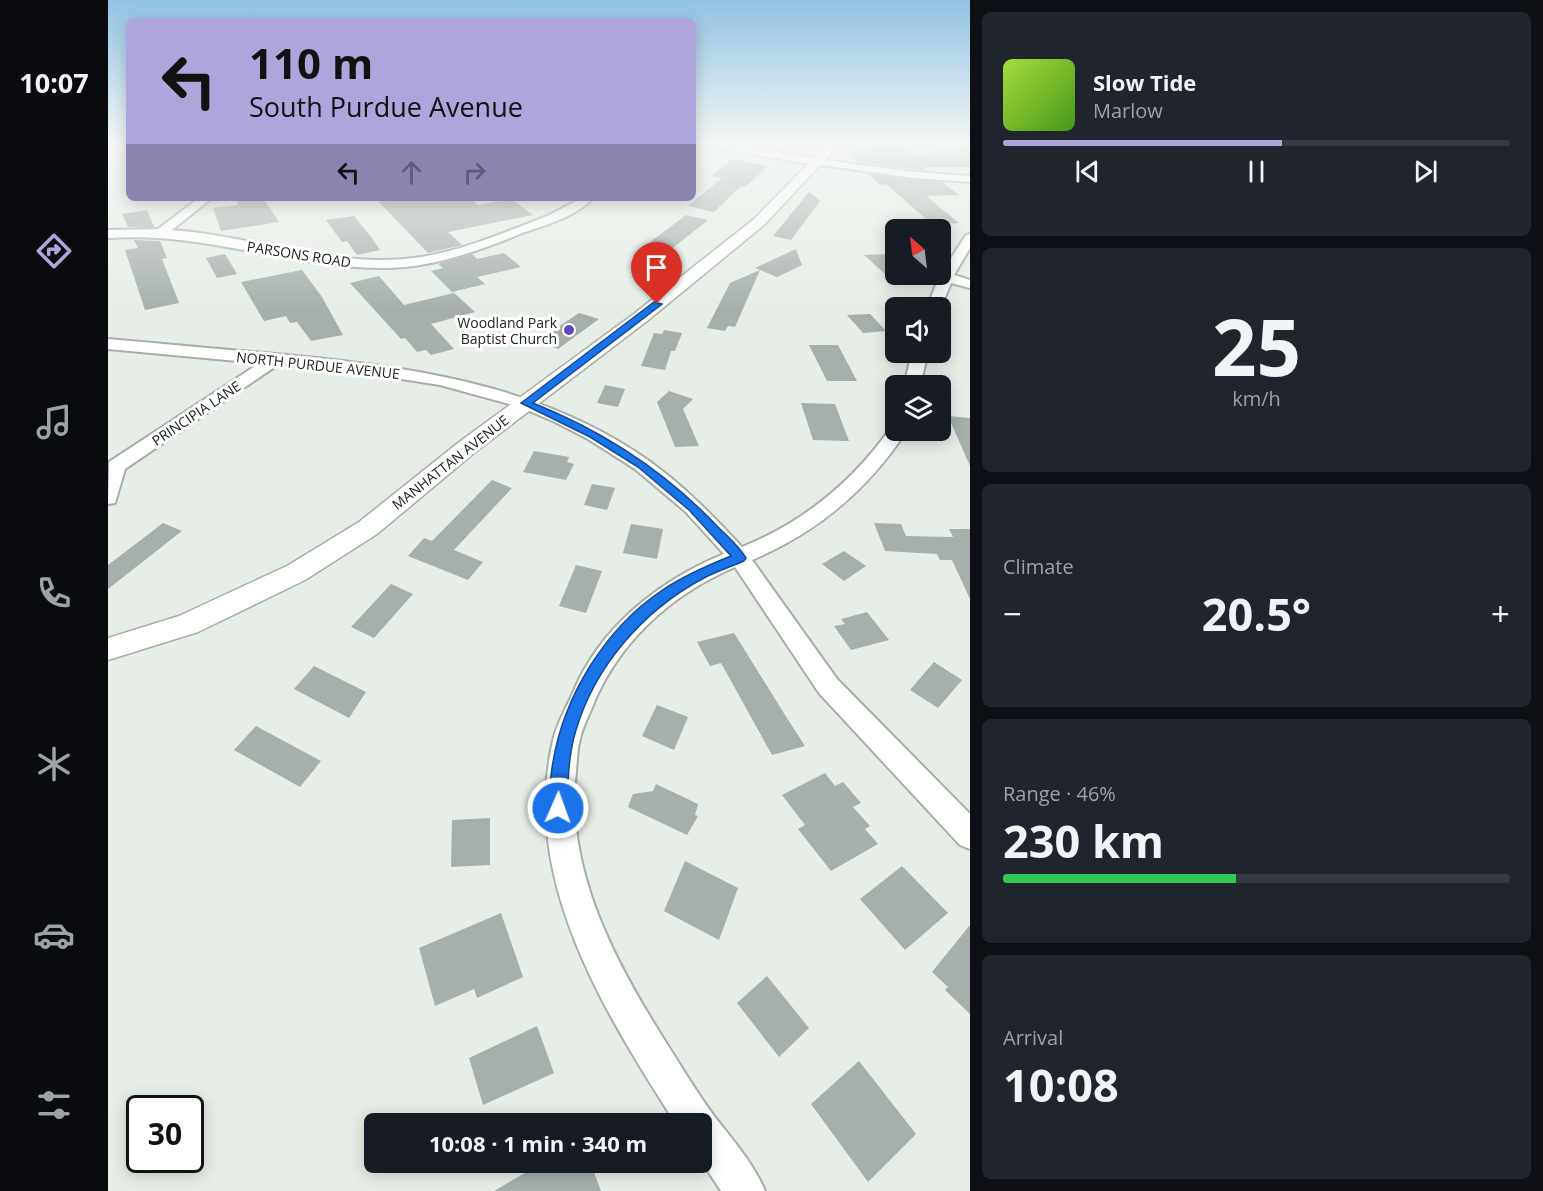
<!DOCTYPE html>
<meta charset="utf-8">
<style>
body{margin:0;font-family:"Open Sans",sans-serif;background:#20242c;color:#f1f3f6;height:100vh;display:flex;flex-direction:column;font-size:22px;white-space:nowrap}
*{box-sizing:border-box;margin:0}
p{font-size:20px;color:#9ea1a6}
.icon{flex:none;width:33px;height:33px;fill:none;stroke:currentColor;stroke-width:2;stroke-linecap:round;stroke-linejoin:round}
.map{position:relative;flex:1;overflow:hidden}
.panel{display:flex;flex-direction:column;gap:12px;padding:12px;background:#0d0f14;width:573px}
.panel>*{flex:none}
.guide{position:absolute;left:18px;top:18px;width:570px;height:183px;border-radius:9px;box-shadow:0 3px 15px #0003;background:#afa5dd;color:#111;overflow:hidden}
.needle{width:39px;rotate:332deg}
.controls{position:absolute;left:777px;top:219px;display:grid;gap:12px}
.controls a{display:grid;place-items:center;width:66px;height:66px;border-radius:9px;background:#171b24;box-shadow:0 3px 15px #0003;font-size:30px}
.speed{position:absolute;left:18px;top:1095px;display:flex;gap:12px;font-size:30px;font-weight:700;text-align:center}
.speed>*{display:grid;place-content:center;width:78px;height:78px;border-radius:50%;background:#171b24;box-shadow:0 3px 15px #0003;line-height:1}
.speed .limit{border:3px solid #111;border-radius:9px;background:#fff;color:#111}
.pin{position:absolute;display:grid;place-items:center;width:51px;height:51px;color:#fff;margin:-62px -26px;border-radius:50% 50% 50% 0;rotate:-45deg;box-shadow:0 0 6px #0007}
.pin .icon{rotate:45deg}
.me{position:absolute;width:66px;margin:-33px;rotate:2deg;stroke-linejoin:round;filter:drop-shadow(0 0 4px #0008)}
.turn{display:flex;align-items:center;gap:21px;height:126px;padding:0 24px;font-size:27px}
.turn .icon{width:78px;height:78px;stroke-width:2.5}
.turn b{display:block;font-size:42px;line-height:51px}
.lanes{display:flex;align-items:center;height:57px;padding:0 24px;background:#0003;justify-content:center;gap:30px;direction:ltr}
.lanes .off{opacity:.35}
.big{font-size:45px;font-weight:700;line-height:1.1}
.panel .widget{flex:1;display:flex;flex-direction:column;justify-content:center;gap:9px;min-width:0;padding:0 21px;border-radius:9px;background:#20242c}
.panel .dial{align-items:center;gap:0}
.dial b{font-size:78px;line-height:1}
.song{display:flex;align-items:center;gap:18px}
.cover{width:72px;height:72px;border-radius:9px;background:linear-gradient(135deg,hsl(80 70% 55%),hsl(100 70% 35%))}
.played{height:6px;border-radius:3px;background:linear-gradient(90deg,#afa5dd 55%,#363941 55%)}
.keys{display:flex;justify-content:space-around;direction:ltr}
.heat{display:flex;justify-content:space-between;align-items:center;font-size:33px;direction:ltr}
.charge{height:9px;border-radius:4px;background:linear-gradient(90deg,#34c759 46%,#363941 0)}
.trip{position:absolute;left:256px;top:1113px;width:348px;height:60px;border-radius:9px;background:#171b24;box-shadow:0 3px 15px #0003;font-weight:700;line-height:60px;text-align:center}
main{display:flex;flex:1;min-height:0}
.dock{display:flex;flex-direction:column;width:108px;justify-content:space-around;align-items:center;background:#090b0e;color:#9ea1a6}
.dock .icon{width:42px;height:42px}
.dock .current{color:#afa5dd}
.dock b{font-size:27px;color:#f1f3f6}
.map>svg:first-child{display:block}
</style>
<main>
<nav class="dock">
<b>10:07</b>
<svg class="icon current" aria-label="directions" viewBox="0 0 24 24"><path d="M12 3l9 9-9 9-9-9zM9 14v-3h6M13 9l2 2-2 2"/></svg>
<svg class="icon" aria-label="music" viewBox="0 0 24 24"><path d="M9 18V5l10-2v13"/><circle cx="6" cy="18" r="3"/><circle cx="16" cy="16" r="3"/></svg>
<svg class="icon" aria-label="phone" viewBox="0 0 24 24"><path d="M5 4h4l2 5-3 2q2 4 5 5l2-3 5 2v4C11 20 4 13 5 4z"/></svg>
<svg class="icon" aria-label="climate" viewBox="0 0 24 24"><path d="M12 3v18M4 7l16 10M4 17L20 7"/></svg>
<svg class="icon" aria-label="car" viewBox="0 0 24 24"><path d="M5 17H2v-5l4-1 3-4h7l3 4 3 1v5h-3M9 17h6M6 11h13"/><circle cx="7" cy="17" r="2"/><circle cx="17" cy="17" r="2"/></svg>
<svg class="icon" aria-label="filters" viewBox="0 0 24 24"><path d="M4 7h16M4 17h16"/><circle cx="9" cy="7" r="2"/><circle cx="15" cy="17" r="2"/></svg>
</nav>
<div class="map">
<svg width="862" height="1191" viewBox="0 0 862 1191">
<rect width="100%" height="100%" fill="#e7eee7"/>
<g fill="#a6afac">
<path d="M 757,143 L 794,143 L 809,156 L 862,143 L 862,167 L 815,167 L 819,171 L 750,162 L 743,155 L 748,155 L 744,150 L 764,150 Z"/>
<path d="M 624,159 L 660,166 L 637,187 L 633,186 L 606,212 L 580,206 L 614,178 L 604,176 Z"/>
<path d="M 761,174 L 834,182 L 851,195 L 818,196 L 851,223 L 825,225 L 778,184 L 771,185 Z"/>
<path d="M 701,192 L 712,201 L 683,240 L 665,236 Z"/>
<path d="M 144,198 L 155,198 L 171,222 L 113,231 L 105,208 L 130,205 L 129,200 Z"/>
<path d="M 267,198 L 362,198 L 370,205 L 403,199 L 425,215 L 340,232 L 354,245 L 320,253 Z"/>
<path d="M 39,210 L 46,227 L 20,227 L 14,214 Z"/>
<path d="M 578,215 L 600,220 L 561,251 L 537,246 Z"/>
<path d="M 246,216 L 263,237 L 272,250 L 249,255 L 239,241 L 234,242 L 218,220 Z"/>
<path d="M 26,240 L 52,241 L 59,258 L 54,259 L 71,303 L 37,310 L 17,250 L 30,248 Z"/>
<path d="M 688,249 L 694,265 L 669,277 L 652,270 L 627,327 L 620,326 L 617,331 L 599,328 L 622,283 L 652,270 L 647,268 Z"/>
<path d="M 396,253 L 413,267 L 369,277 L 377,284 L 344,292 L 323,271 L 335,268 L 330,264 L 364,254 L 369,259 Z"/>
<path d="M 117,254 L 129,274 L 109,278 L 98,258 Z"/>
<path d="M 781,254 L 788,259 L 788,284 L 756,255 Z"/>
<path d="M 194,270 L 214,297 L 235,335 L 203,341 L 189,322 L 182,323 L 178,316 L 156,321 L 133,282 Z"/>
<path d="M 271,276 L 296,305 L 346,293 L 367,312 L 323,324 L 346,349 L 323,355 L 318,350 L 309,352 L 297,338 L 293,339 L 242,283 Z"/>
<path d="M 471,313 L 491,319 L 450,349 L 429,341 Z"/>
<path d="M 762,314 L 778,331 L 755,333 L 739,315 Z"/>
<path d="M 556,330 L 574,333 L 567,351 L 563,351 L 557,370 L 533,366 L 546,333 L 554,334 Z"/>
<path d="M 701,345 L 730,345 L 749,381 L 719,381 Z"/>
<path d="M 497,385 L 517,389 L 510,407 L 489,403 Z"/>
<path d="M 561,391 L 585,399 L 575,409 L 591,446 L 567,447 L 549,402 Z"/>
<path d="M 693,403 L 727,404 L 741,441 L 705,440 Z"/>
<path d="M 840,416 L 862,418 L 862,466 Z"/>
<path d="M 426,451 L 461,457 L 459,462 L 466,464 L 458,480 L 415,472 Z"/>
<path d="M 384,480 L 404,488 L 346,550 L 375,562 L 360,580 L 300,556 L 316,538 L 324,541 Z"/>
<path d="M 484,484 L 507,488 L 499,510 L 476,505 Z"/>
<path d="M 55,523 L 74,531 L 0,589 L 0,565 Z"/>
<path d="M 766,523 L 793,524 L 798,536 L 845,537 L 841,529 L 862,529 L 862,599 L 844,560 L 832,560 L 829,554 L 777,551 Z"/>
<path d="M 523,524 L 555,529 L 549,559 L 515,553 Z"/>
<path d="M 736,551 L 758,566 L 736,581 L 714,564 Z"/>
<path d="M 468,565 L 494,571 L 478,613 L 451,606 Z"/>
<path d="M 283,584 L 305,594 L 266,638 L 243,627 Z"/>
<path d="M 759,612 L 781,640 L 743,650 L 726,626 L 737,624 L 733,619 Z"/>
<path d="M 626,633 L 677,715 L 697,746 L 664,755 L 613,663 L 602,666 L 589,642 Z"/>
<path d="M 826,662 L 854,680 L 830,708 L 802,690 Z"/>
<path d="M 206,666 L 258,692 L 241,718 L 186,689 Z"/>
<path d="M 549,705 L 580,717 L 566,750 L 534,736 Z"/>
<path d="M 148,726 L 213,761 L 192,787 L 126,750 Z"/>
<path d="M 717,773 L 727,786 L 735,782 L 753,803 L 745,807 L 762,826 L 757,829 L 770,844 L 723,871 L 690,829 L 697,825 L 674,795 Z"/>
<path d="M 548,784 L 590,804 L 587,815 L 590,816 L 579,835 L 520,807 L 525,794 L 545,791 Z"/>
<path d="M 382,818 L 382,865 L 343,867 L 344,820 Z"/>
<path d="M 577,861 L 630,888 L 611,940 L 556,911 Z"/>
<path d="M 794,866 L 840,913 L 797,950 L 752,899 Z"/>
<path d="M 393,913 L 415,977 L 369,998 L 366,989 L 327,1006 L 311,948 Z"/>
<path d="M 862,925 L 862,1014 L 837,990 L 840,987 L 824,972 Z"/>
<path d="M 659,976 L 701,1028 L 671,1057 L 629,1003 Z"/>
<path d="M 429,1026 L 446,1073 L 375,1105 L 361,1058 Z"/>
<path d="M 751,1061 L 808,1134 L 760,1182 L 703,1104 Z"/>
<path d="M 426,1162 L 482,1162 L 493,1191 L 386,1191 L 417,1173 L 415,1168 Z"/>
</g>
<g fill="none" stroke-linecap="round" stroke-linejoin="round">
<defs>
<g id="minor">
<path d="M 709,159 L 806,172 L 862,176 L 862,182 L 806,178 L 705,164 L 704,162 Z"/>
<path d="M 91,198 L 104,198 L 64,230 C 147,236 229,270 313,257 C 356,250 398,232 439,216 C 455,209 468,198 485,198 C 467,218 436,225 412,234 C 370,251 326,267 280,268 C 184,269 98,231 0,238 L 0,230 L 50,229 Z"/>
<path d="M 862,234 L 862,248 L 846,275 L 862,280 L 862,288 L 843,283 L 832,309 L 819,308 L 831,277 L 858,235 Z"/>
<path d="M 0,339 C 56,344 111,349 167,354 C 297,366 432,383 541,461 C 576,486 605,516 634,547 C 696,522 746,481 784,426 L 788,425 L 788,430 L 799,430 C 760,490 710,532 644,560 L 729,679 L 862,814 L 862,849 L 852,845 L 711,693 L 627,567 C 562,595 509,643 483,710 C 479,719 474,729 472,739 C 469,749 469,761 468,771 C 457,869 506,960 557,1041 C 573,1066 589,1093 606,1116 C 624,1139 646,1164 657,1191 L 613,1191 L 594,1162 L 594,1124 L 568,1124 C 497,1013 412,878 445,741 C 448,726 457,710 464,695 C 491,628 550,581 616,554 L 578,512 L 527,469 L 480,439 L 447,422 L 412,407 L 332,385 L 242,371 L 171,364 L 17,469 L 7,503 L 0,504 L 1,462 L 152,363 L 0,349 Z"/>
<path d="M 804,352 L 820,352 L 812,386 L 796,386 Z"/>
</g>
<path id="tertiary" d="M 592,143 L 618,143 L 706,158 L 721,143 L 733,143 L 656,225 L 539,321 L 366,453 L 269,534 L 197,580 L 90,632 L 0,660 L 0,638 L 71,616 L 179,566 L 251,522 L 350,443 L 527,313 L 646,219 L 700,164 L 598,146 Z"/>
</defs>
<use href="#minor" stroke="#a8ada8" stroke-width="4"/>
<use href="#tertiary" stroke="#a8ada8" stroke-width="3"/>
<use href="#minor" fill="#fff" fill-rule="evenodd"/>
<use href="#tertiary" fill="#fff" fill-rule="evenodd"/>
</g>
<linearGradient id="sky" x2="0" y2="1"><stop stop-color="#91c3e3"/><stop offset="0.46" stop-color="#f4f7f4"/><stop offset="1" stop-color="#f4f7f4" stop-opacity="0"/></linearGradient>
<rect width="862" height="310" fill="url(#sky)"/>
<path fill="#1a73e8" stroke="#114b97" stroke-width="1.5" d="M 546,302 L 554,304 L 425,403 C 495,431 558,472 610,527 C 620,537 631,546 638,558 L 636,561 C 622,567 607,572 594,579 C 535,611 487,666 468,730 C 460,756 460,782 459,808 L 456,814 L 450,816 L 444,814 L 441,808 C 442,793 442,777 445,762 C 456,696 497,629 553,591 C 575,576 598,566 623,556 L 581,510 L 530,467 L 482,437 L 413,403 Z"/>
<circle fill="#5f46be" stroke="#fff" stroke-width="2" cx="461" cy="330" r="6"/>
<g text-anchor="middle" dominant-baseline="central" stroke-width="6" stroke-linejoin="round" paint-order="stroke">
<g font-size="14" fill="#202220" stroke="#fff">
<text transform="translate(191 254) rotate(9)">PARSONS ROAD</text>
<text transform="translate(210 365) rotate(6)">NORTH PURDUE AVENUE</text>
<text transform="translate(88 413) rotate(-34)">PRINCIPIA LANE</text>
<text transform="translate(342 462) rotate(-38)">MANHATTAN AVENUE</text>
</g>
<g font-size="14" fill="#202220" stroke="#fff" text-anchor="end">
<text x="449" y="322">Woodland Park<tspan x="449" dy="16">Baptist Church</tspan></text>
</g>
</g>
</svg>
<div class="controls">
<a><svg class="needle" viewBox="-14 -14 28 28"><path d="M0-13l5 13h-10z" fill="#e53935"/><path d="M0 13l5-13h-10z" fill="#9ea1a6"/></svg></a>
<a><svg class="icon" aria-label="sound" viewBox="0 0 24 24"><path d="M4 9h4l5-4v14l-5-4H4zM17 9q2 3 0 6"/></svg></a>
<a><svg class="icon" aria-label="layers" viewBox="0 0 24 24"><path d="M12 4l9 5-9 5-9-5zM3 14l9 5 9-5"/></svg></a>
</div>
<div class="speed"><div class="limit">30</div></div>
<div class="pin" style="left:549px;top:304px;background:#d93025"><svg class="icon" aria-label="arrive" viewBox="0 0 24 24"><path d="M6 21V4h12l-3 4 3 4H6"/></svg></div>
<svg class="me" style="left:450px;top:808px" viewBox="-20 -20 40 40"><circle r="17" fill="#1a73e8" stroke="#fff" stroke-width="3"/><path d="M0-11L8 9 0 5-8 9z" fill="#fff"/></svg>
<div class="trip">10:08 · 1 min · 340 m</div>
<div class="guide">
<div class="turn"><svg class="icon" aria-label="left" viewBox="0 0 24 24"><path d="M17 20v-9H6M10 6l-5 5 5 5"/></svg><div><b>110 m</b>South Purdue Avenue</div></div>
<div class="lanes"><svg class="icon" aria-label="left" viewBox="0 0 24 24"><path d="M17 20v-9H6M10 6l-5 5 5 5"/></svg><svg class="icon off" aria-label="ahead" viewBox="0 0 24 24"><path d="M12 20V5M6 11l6-6 6 6"/></svg><svg class="icon off" aria-label="right" viewBox="0 0 24 24"><path d="M7 20v-9h11M14 6l5 5-5 5"/></svg></div>
</div>
</div>
<section class="panel">
<div class="widget">
<div class="song"><i class="cover"></i><div><b>Slow Tide</b><p>Marlow</p></div></div>
<div class="played"></div>
<div class="keys"><svg class="icon" aria-label="previous" viewBox="0 0 24 24"><path d="M18 5L8 12l10 7zM5 5v14"/></svg><svg class="icon" aria-label="pause" viewBox="0 0 24 24"><path d="M8 5v14M16 5v14"/></svg><svg class="icon" aria-label="next" viewBox="0 0 24 24"><path d="M6 5l10 7-10 7zM19 5v14"/></svg></div>
</div>
<div class="widget dial"><b>25</b><p>km/h</p></div>
<div class="widget"><p>Climate</p>
<div class="heat"><a>−</a><b class="big">20.5°</b><a>+</a></div>
</div>
<div class="widget"><p>Range · 46%</p><b class="big">230 km</b><div class="charge"></div></div>
<div class="widget"><p>Arrival</p><b class="big">10:08</b></div>
</section>
</main>
